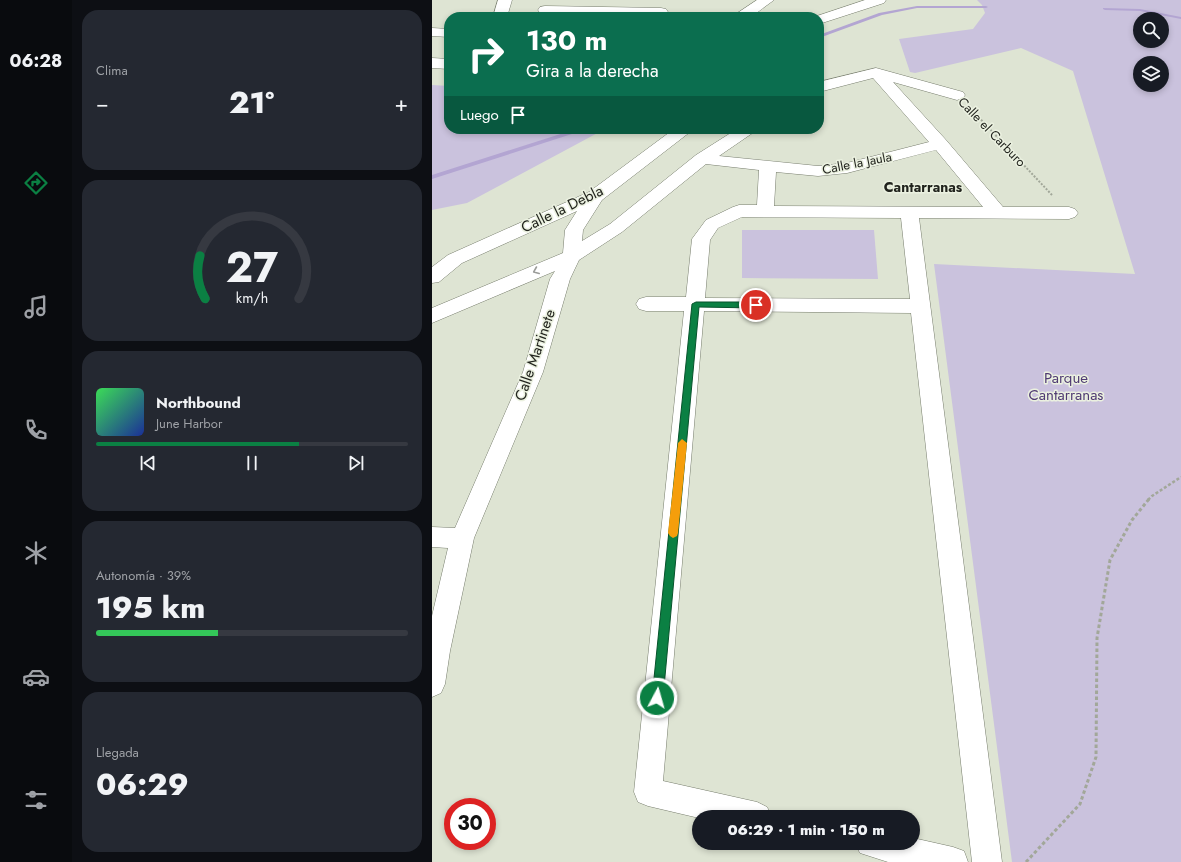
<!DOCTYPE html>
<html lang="es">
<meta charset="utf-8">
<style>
body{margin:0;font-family:Jost,sans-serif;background:#242831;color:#f1f3f6;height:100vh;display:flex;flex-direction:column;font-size:15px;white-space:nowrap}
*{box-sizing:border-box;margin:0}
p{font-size:13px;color:#9ea1a6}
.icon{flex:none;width:22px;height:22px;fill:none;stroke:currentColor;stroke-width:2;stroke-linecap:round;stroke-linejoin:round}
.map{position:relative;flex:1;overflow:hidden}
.details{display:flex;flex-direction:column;gap:10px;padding:10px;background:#0d0f14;width:360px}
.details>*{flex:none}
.top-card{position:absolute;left:12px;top:12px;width:380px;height:122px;border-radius:16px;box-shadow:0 2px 6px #0003;background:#0b6e4f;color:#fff;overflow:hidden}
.controls{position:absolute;left:701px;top:12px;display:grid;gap:8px}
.controls a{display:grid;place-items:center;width:36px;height:36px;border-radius:50%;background:#171b24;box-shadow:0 2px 6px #0003;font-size:20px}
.speed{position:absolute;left:12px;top:798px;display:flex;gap:8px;font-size:20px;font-weight:700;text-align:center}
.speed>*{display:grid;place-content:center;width:52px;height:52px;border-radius:50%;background:#171b24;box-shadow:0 2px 6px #0003;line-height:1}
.speed .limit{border:6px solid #d22;background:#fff;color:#111}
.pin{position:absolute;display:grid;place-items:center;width:34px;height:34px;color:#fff;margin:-17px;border:2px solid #fff;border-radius:50%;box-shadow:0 1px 4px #0007}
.me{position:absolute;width:44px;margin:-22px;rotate:6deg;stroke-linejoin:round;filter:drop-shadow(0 0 3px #0008)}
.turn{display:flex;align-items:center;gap:14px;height:84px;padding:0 16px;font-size:18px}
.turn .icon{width:52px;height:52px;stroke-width:2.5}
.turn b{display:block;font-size:28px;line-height:34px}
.then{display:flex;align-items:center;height:38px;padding:0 16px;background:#0003;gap:8px;font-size:15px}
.big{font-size:30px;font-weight:800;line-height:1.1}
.details .card{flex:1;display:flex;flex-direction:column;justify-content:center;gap:6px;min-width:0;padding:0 14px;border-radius:16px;background:#242831}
.details .dial{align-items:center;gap:0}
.dial svg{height:104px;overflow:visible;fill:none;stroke:#363941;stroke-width:7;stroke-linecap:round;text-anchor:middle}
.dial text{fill:#f1f3f6;stroke:none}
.song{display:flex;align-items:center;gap:12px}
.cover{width:48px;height:48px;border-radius:6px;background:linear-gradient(135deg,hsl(130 70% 55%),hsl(230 70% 35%))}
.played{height:4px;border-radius:2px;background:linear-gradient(90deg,#0b8043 65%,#363941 65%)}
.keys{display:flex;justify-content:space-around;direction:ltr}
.heat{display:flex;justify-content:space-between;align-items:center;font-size:22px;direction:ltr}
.charge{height:6px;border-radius:3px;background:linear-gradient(90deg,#34c759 39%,#363941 0)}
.trip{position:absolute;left:260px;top:810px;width:228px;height:40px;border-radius:20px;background:#171b24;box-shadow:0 2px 6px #0003;font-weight:800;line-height:40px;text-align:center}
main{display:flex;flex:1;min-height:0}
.menu{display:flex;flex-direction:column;width:72px;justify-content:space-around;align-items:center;background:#090b0e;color:#9ea1a6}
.menu .icon{width:28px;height:28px}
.menu .current{color:#0b8043}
.menu b{font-size:18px;color:#f1f3f6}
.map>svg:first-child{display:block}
</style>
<main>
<nav class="menu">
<b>06:28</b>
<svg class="icon current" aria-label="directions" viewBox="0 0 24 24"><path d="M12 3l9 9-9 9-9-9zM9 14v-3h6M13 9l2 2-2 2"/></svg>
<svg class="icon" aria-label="music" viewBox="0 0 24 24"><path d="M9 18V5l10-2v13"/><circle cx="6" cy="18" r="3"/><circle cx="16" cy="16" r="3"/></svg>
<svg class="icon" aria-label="phone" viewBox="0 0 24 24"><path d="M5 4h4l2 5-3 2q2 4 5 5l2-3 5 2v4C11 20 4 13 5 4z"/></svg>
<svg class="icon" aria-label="climate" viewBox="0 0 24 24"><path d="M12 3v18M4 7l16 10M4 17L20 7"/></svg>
<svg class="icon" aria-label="car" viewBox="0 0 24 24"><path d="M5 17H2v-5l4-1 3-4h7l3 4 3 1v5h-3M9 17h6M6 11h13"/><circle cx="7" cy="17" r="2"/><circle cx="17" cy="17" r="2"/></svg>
<svg class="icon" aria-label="filters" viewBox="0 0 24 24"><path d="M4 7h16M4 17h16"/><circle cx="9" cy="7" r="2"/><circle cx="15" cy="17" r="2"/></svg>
</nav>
<section class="details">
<div class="card"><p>Clima</p>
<div class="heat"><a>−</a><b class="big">21°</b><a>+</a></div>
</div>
<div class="card dial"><svg viewBox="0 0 100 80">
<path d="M14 69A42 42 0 1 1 86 69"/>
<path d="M14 69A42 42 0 0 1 10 36" stroke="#0b8043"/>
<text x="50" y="56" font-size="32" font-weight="700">27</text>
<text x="50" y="72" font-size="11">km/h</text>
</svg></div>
<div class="card">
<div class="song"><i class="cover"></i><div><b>Northbound</b><p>June Harbor</p></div></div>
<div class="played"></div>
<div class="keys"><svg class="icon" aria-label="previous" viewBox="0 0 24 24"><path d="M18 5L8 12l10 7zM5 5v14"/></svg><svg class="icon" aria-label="pause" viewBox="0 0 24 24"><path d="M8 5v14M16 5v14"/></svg><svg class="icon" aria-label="next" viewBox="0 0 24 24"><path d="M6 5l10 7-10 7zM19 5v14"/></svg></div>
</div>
<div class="card"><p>Autonomía · 39%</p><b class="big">195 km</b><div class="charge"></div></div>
<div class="card"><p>Llegada</p><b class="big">06:29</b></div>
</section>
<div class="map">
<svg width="749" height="862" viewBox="0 0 749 862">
<rect width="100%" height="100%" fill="#dee4d3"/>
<g fill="#cac2dd" fill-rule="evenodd">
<path d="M 545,0 L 749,0 L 749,862 L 580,862 L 502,264 L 703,274 L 641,71 L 589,48 L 483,73 L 478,72 L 467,39 L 541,29 L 553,13 L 550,5 ZM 708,19 L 730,19 L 730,41 L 708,41 ZM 708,63 L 730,63 L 730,85 L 708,85 Z"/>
<path d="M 0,85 L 17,86 L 17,129 L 173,129 L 35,203 L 0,210 Z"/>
<path d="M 310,230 L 442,230 L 446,279 L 310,278 Z"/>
</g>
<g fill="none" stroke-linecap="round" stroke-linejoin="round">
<g fill="#b3a5d2" fill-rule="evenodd">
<path d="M 485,6 L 554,6 L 556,7 L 554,8 L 485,8 L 450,15 L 387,38 L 387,35 L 447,13 Z"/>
<path d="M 671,8 L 708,9 L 749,17 L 749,19 L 708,11 L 673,10 L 671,9 Z"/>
<path d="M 141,130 L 144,132 L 143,133 L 0,179 L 0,175 Z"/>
</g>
<defs>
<g id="minor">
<path d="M 66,0 L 80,0 L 75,17 L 61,17 Z"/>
<path d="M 325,0 L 342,0 L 319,17 L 302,17 L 304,14 Z"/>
<path d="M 433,0 L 454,0 L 452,3 L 387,24 L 387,17 L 382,17 Z"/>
<path d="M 113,6 L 229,8 L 234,9 L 236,12 L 234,15 L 229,16 L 108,13 L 106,10 L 108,7 Z"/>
<path d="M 0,28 L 17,29 L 17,37 L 0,36 Z"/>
<path d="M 0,58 L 17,59 L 17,69 L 0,68 Z"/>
<path d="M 444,68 L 531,92 L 533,95 L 531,98 L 525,100 L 461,82 L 514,140 L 571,207 L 637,207 L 643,209 L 646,213 L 643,217 L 637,219 L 487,218 L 570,862 L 540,862 L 479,313 L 272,311 L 231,781 L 325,802 L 335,807 L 340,817 L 267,818 L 216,806 L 206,802 L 202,792 L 252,311 L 214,311 L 207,309 L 204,304 L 207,299 L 214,297 L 254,297 L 260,239 L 274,220 L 301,207 L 307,205 L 325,205 L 327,170 L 274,164 L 190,232 L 147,260 L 138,279 L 111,372 L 42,538 L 18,651 L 13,684 L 9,693 L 0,697 L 0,616 L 16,548 L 0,547 L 0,527 L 23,528 L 91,372 L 118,279 L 123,271 L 0,323 L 0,308 L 131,253 L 133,230 L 145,211 L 30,263 L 7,282 L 0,283 L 0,267 L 16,255 L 157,192 L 242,129 L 260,129 L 258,132 L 170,200 L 151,230 L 150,241 L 178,224 L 264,155 L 305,129 L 324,129 L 322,132 L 287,156 L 386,166 L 415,163 L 497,142 L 441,78 L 387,92 L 387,82 ZM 504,150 L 551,207 L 342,206 L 344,172 L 386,176 L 415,173 ZM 310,217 L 469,218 L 478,299 L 273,298 L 278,240 L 286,228 Z"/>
<path d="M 481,838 L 521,847 L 532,851 L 536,862 L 456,862 L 428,853 L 423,843 L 481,843 Z"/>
</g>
</defs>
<use href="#minor" stroke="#777d6d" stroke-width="1"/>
<path stroke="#a2a799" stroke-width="2" stroke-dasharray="2 1.5" stroke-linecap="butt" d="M 537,107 L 620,195"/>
<path stroke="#a2a799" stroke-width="2.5" stroke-dasharray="3 2" stroke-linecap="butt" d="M 716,500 L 720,496 L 749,477"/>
<path stroke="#a2a799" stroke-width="3" stroke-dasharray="3.5 2.5" stroke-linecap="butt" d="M 594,862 L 648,804 L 664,757 L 665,638 L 678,560 L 700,520 L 717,499"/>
<use href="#minor" fill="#fff" fill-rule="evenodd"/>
</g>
<defs><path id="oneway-chevron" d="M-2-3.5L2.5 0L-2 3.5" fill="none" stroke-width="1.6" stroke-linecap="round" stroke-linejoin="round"/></defs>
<use stroke="#9b9c99" href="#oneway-chevron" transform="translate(104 271) rotate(157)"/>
<path fill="#0b8043" stroke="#07532c" d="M 264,302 L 324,302 L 328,305 L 324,308 L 267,307 L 231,698 L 229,702 L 225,703 L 221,702 L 220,698 L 260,304 Z"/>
<path fill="#f59e0b" d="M 250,439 L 255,443 L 246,533 L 245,536 L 241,538 L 238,536 L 236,533 L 246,443 Z"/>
<g text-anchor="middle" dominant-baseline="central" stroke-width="3" stroke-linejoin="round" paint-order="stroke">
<g font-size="13" fill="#21231d" stroke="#ebf1e0">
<text transform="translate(560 132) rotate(46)">Calle el Carburo</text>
<text transform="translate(425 163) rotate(-11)">Calle la Jaula</text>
</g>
<g font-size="14" font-weight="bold" fill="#21231d" stroke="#ebf1e0">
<text x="491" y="187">Cantarranas</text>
</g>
<g font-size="15" fill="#21231d" stroke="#ebf1e0">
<text transform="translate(130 209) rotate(-26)">Calle la Debla</text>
<text transform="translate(103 355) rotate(-71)">Calle Martinete</text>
</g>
<g font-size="15" fill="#4f3a73" stroke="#ebf1e0">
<text x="634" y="378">Parque<tspan x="634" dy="17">Cantarranas</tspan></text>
</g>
</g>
</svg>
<div class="controls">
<a><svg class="icon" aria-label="search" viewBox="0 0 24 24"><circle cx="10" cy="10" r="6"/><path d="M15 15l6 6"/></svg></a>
<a><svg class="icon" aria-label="layers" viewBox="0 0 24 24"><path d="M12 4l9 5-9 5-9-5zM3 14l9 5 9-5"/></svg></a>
</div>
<div class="speed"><div class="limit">30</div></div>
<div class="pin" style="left:324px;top:305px;background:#d93025"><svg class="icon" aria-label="arrive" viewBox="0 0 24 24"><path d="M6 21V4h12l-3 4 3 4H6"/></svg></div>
<svg class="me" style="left:225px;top:698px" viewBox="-20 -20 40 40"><circle r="17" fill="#0b8043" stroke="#fff" stroke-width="3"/><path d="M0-11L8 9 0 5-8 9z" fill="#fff"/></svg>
<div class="trip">06:29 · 1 min · 150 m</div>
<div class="top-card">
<div class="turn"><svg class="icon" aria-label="right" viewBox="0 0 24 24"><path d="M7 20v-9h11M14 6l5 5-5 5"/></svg><div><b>130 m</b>Gira a la derecha</div></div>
<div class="then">Luego<svg class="icon" aria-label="arrive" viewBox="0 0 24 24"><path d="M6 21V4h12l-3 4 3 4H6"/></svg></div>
</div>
</div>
</main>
